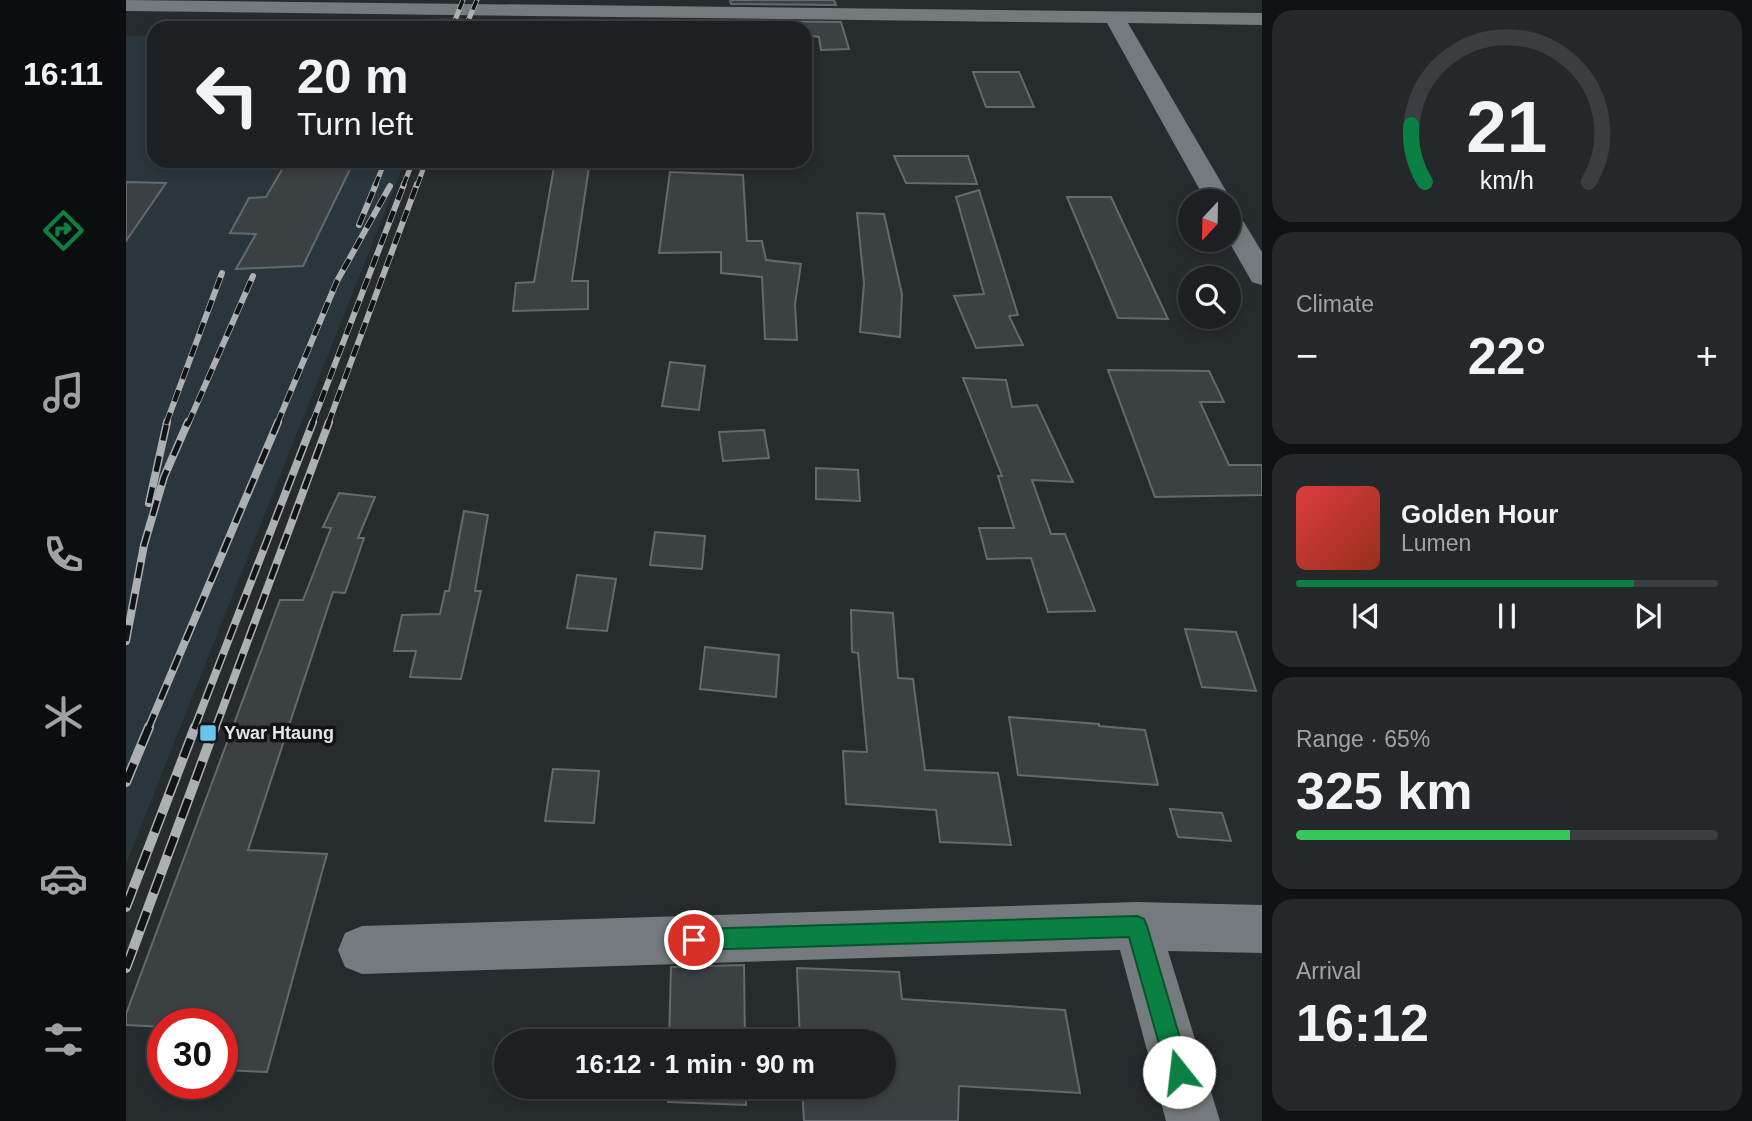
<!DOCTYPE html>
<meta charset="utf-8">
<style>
body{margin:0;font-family:Helvetica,sans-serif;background:#25282a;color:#f1f3f6;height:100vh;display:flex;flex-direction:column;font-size:26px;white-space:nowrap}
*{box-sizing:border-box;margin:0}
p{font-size:23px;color:#a0a3a5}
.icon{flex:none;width:38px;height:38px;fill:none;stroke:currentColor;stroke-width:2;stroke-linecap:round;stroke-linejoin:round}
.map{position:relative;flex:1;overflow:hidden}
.side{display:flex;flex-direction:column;gap:10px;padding:10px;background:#0f1213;width:490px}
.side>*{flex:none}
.banner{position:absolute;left:21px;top:21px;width:665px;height:147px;border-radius:21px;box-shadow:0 4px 10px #0003,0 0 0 2px #3a3e40;background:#1c2022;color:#f1f3f6;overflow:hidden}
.needle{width:46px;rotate:202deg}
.controls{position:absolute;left:1052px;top:189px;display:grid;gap:14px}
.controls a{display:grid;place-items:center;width:63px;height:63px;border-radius:50%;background:#1c2022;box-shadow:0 4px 10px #0003,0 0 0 2px #3a3e40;font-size:35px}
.speed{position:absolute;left:21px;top:1008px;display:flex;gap:14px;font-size:35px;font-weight:700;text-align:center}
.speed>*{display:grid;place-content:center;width:91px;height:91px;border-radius:50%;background:#1c2022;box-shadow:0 4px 10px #0003,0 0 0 2px #3a3e40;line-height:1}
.speed .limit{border:10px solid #d22;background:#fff;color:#111}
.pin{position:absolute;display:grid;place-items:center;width:60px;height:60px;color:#fff;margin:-30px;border:4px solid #fff;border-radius:50%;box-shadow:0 2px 7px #0007}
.me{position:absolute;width:77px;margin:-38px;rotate:344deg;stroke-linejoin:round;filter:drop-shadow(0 0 5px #0008)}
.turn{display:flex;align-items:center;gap:24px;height:147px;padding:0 35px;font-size:32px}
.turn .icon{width:91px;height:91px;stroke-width:2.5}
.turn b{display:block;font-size:49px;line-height:60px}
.big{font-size:52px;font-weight:600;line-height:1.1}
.side .widget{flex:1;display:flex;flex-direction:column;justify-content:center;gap:10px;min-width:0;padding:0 24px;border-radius:21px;background:#25282a}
.side .dial{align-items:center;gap:0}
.dial svg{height:182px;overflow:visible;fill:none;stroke:#3a3e40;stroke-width:7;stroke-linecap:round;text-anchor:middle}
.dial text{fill:#f1f3f6;stroke:none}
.song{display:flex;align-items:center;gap:21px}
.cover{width:84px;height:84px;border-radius:10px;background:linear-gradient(135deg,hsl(0 70% 55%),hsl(10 70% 35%))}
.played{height:7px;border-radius:4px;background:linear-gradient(90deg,#0b8043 80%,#3a3e40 80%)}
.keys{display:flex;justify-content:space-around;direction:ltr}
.heat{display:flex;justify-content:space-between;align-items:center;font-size:38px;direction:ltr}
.charge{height:10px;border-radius:5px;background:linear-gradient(90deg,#34c759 65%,#3a3e40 0)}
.trip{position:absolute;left:368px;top:1029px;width:402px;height:70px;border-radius:35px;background:#1c2022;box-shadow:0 4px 10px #0003,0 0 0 2px #3a3e40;font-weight:600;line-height:70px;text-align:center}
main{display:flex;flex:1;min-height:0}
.tabs{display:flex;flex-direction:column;width:126px;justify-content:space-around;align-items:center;background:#0b0d0e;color:#a0a3a5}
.tabs .icon{width:49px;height:49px}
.tabs .selected{color:#0b8043}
.tabs b{font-size:32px;color:#f1f3f6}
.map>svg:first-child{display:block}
</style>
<main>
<nav class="tabs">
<b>16:11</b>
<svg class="icon selected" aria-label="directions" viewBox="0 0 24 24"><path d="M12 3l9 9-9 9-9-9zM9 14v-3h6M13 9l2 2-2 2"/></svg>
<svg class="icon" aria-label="music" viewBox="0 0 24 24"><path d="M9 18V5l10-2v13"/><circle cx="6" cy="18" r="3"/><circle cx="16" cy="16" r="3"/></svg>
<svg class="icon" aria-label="phone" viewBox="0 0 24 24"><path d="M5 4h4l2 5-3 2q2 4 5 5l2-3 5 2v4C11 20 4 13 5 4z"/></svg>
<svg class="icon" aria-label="climate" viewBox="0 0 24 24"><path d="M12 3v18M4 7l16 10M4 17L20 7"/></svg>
<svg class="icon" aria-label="car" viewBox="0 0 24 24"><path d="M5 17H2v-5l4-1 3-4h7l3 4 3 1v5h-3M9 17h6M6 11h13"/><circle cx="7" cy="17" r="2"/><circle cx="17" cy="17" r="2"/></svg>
<svg class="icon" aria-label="filters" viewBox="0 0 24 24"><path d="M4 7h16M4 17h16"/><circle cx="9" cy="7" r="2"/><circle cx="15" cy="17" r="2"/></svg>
</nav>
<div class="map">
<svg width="1136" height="1121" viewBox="0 0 1136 1121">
<rect width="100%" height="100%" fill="#262b2e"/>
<g fill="#2b363c">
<path d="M 337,17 L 332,28 L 145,28 Z"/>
<path d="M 28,35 L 28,161 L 279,161 L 0,864 L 0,36 Z"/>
</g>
<g fill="#3b4143" stroke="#63696c" stroke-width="2">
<path d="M 604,0 L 708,0 L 710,5 L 605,4 Z"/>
<path d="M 607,21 L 715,22 L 723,49 L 695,50 L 693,37 L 679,35 L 679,28 L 608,28 Z"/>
<path d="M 847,72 L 893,72 L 908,107 L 860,107 Z"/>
<path d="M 768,156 L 842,156 L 851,184 L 780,183 Z"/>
<path d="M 161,161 L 228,161 L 177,266 L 110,269 L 130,234 L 104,233 L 123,198 L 140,197 Z"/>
<path d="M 428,167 L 463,167 L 446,281 L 462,281 L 462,309 L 387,311 L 390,283 L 408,282 Z"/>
<path d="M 544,172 L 617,175 L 621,241 L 636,241 L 640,260 L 675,264 L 669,304 L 671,340 L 639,339 L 636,277 L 595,273 L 595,252 L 533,253 Z"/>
<path d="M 0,182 L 40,183 L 0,241 Z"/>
<path d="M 853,190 L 892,315 L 883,316 L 897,345 L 850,348 L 828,296 L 858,294 L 830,197 Z"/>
<path d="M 941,197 L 985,197 L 1042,319 L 992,318 Z"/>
<path d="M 731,213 L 758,214 L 776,294 L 774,337 L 734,332 L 738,283 Z"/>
<path d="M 544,362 L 579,366 L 573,410 L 536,406 Z"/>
<path d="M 982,370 L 1083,371 L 1098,402 L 1074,402 L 1103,465 L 1136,465 L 1136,495 L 1029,497 Z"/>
<path d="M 837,378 L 880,380 L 886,407 L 911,405 L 947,482 L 906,480 L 925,534 L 939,534 L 969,611 L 922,612 L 905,558 L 861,559 L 853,528 L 888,528 L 872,476 L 876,476 Z"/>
<path d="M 638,430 L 643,458 L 597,461 L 593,432 Z"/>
<path d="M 690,468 L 732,470 L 734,501 L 690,499 Z"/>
<path d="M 213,493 L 249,497 L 232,538 L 238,538 L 219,593 L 207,592 L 122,850 L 201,854 L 141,1072 L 96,1070 L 96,1024 L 37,1024 L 37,1027 L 0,1025 L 0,1014 L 154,600 L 177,600 L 205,528 L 197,527 Z"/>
<path d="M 338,511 L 362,515 L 349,591 L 355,591 L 335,679 L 284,677 L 290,651 L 268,651 L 276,615 L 314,614 L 319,591 L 323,591 Z"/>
<path d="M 529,532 L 579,536 L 576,569 L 524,565 Z"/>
<path d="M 451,575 L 490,579 L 481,631 L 441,628 Z"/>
<path d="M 725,610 L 767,613 L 772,678 L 787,679 L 799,770 L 872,773 L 885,845 L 814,842 L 810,810 L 720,804 L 717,751 L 741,752 L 732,653 L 726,652 Z"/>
<path d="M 1059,629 L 1110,632 L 1130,691 L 1076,687 Z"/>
<path d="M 579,647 L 653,655 L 650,697 L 574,689 Z"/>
<path d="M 883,717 L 973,724 L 973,726 L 1019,730 L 1032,785 L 892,775 Z"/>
<path d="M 427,769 L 473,771 L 468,823 L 419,821 Z"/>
<path d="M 1044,809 L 1096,813 L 1105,841 L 1052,837 Z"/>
<path d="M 618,965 L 619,1041 L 543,1041 L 545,967 Z"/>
<path d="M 671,968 L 773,972 L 776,999 L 939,1010 L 954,1093 L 833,1086 L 832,1121 L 678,1121 L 676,1087 L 758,1087 L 758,1041 L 674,1041 Z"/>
<path d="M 542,1087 L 620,1087 L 620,1105 L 542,1102 Z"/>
</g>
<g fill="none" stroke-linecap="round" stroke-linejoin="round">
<g fill="#747a7d" fill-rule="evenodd">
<path d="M 0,0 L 1136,13 L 1136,25 L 1002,23 L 1106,201 L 1102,206 L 1102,201 L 1080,201 L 981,23 L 0,11 Z"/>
<path d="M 1102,209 L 1111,211 L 1136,252 L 1136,285 L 1126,282 L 1102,240 Z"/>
<path d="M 1011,902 L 1136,905 L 1136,953 L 1042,951 L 1094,1121 L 1040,1121 L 994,950 L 236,974 L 219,967 L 212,950 L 219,933 L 236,926 Z"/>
</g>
<defs>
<g id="rail-far3">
<path d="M 326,28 L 337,0"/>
<path d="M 339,28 L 351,0"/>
<path d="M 249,186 L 259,161"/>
<path d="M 277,186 L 287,161"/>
<path d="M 291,186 L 300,161"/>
</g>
<g id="rail-far2">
<path d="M 233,225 L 250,184"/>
<path d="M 40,424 L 96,273"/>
<path d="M 62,424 L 127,276"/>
<path d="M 151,424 L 211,281 L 264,186"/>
<path d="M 186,424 L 278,184"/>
<path d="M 202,424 L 291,184"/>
</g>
<g id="rail-far1">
<path d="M 23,503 L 41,422"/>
<path d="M 0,641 L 18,545 L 38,477 L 62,422"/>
<path d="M 22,729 L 152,422"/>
<path d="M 68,729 L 187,422"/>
<path d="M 89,729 L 203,422"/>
</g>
<g id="rail">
<path d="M 0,782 L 23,727"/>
<path d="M 0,907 L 69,727"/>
<path d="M 0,968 L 89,727"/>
</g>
</defs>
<use href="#rail-far3" stroke="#acb0b2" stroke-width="5"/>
<use href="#rail-far2" stroke="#acb0b2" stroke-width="6"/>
<use href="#rail-far1" stroke="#acb0b2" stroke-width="8"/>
<use href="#rail" stroke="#acb0b2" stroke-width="10"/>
<use href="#rail-far3" stroke="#111314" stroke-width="3.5" stroke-dasharray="10" stroke-linecap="butt"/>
<use href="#rail-far2" stroke="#111314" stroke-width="4.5" stroke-dasharray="12" stroke-linecap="butt"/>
<use href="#rail-far1" stroke="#111314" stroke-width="5" stroke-dasharray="16" stroke-linecap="butt"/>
<use href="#rail" stroke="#111314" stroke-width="7" stroke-dasharray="20" stroke-linecap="butt"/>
</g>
<path fill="#0b8043" stroke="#07532c" stroke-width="2" d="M 1011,916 L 1018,919 L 1021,926 L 1064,1072 L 1061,1080 L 1053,1084 L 1045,1080 L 1041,1072 L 1003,937 L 568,950 L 561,947 L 558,940 L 561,932 L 568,929 Z"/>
<rect fill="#66c4ef" stroke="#111314" stroke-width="2.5" x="73" y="724" width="18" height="18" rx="3.5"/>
<g text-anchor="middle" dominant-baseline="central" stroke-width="7" stroke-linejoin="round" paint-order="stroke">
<g font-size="18" font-weight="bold" fill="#e3e7e9" stroke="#111314" text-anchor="start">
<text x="98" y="733">Ywar Htaung</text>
</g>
</g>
</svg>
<div class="controls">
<a><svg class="needle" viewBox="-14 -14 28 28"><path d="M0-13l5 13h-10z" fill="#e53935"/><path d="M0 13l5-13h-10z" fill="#a0a3a5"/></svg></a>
<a><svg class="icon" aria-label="search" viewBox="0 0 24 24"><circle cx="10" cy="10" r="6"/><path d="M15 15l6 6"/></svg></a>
</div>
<div class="speed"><div class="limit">30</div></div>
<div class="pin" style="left:568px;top:940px;background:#d93025"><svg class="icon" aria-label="arrive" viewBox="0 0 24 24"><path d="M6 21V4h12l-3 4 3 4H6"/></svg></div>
<svg class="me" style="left:1053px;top:1072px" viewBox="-20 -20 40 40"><circle r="19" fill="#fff"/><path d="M0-13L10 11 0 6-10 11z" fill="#0b8043"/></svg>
<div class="trip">16:12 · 1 min · 90 m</div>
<div class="banner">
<div class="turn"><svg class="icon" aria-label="left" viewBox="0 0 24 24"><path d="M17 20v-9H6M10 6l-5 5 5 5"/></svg><div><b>20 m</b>Turn left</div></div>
</div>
</div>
<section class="side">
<div class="widget dial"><svg viewBox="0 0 100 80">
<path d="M14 69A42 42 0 1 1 86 69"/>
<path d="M14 69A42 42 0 0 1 8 44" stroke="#0b8043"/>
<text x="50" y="56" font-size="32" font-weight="700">21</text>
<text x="50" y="72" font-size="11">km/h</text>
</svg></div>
<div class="widget"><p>Climate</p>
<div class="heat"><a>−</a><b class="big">22°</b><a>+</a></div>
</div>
<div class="widget">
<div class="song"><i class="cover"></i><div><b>Golden Hour</b><p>Lumen</p></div></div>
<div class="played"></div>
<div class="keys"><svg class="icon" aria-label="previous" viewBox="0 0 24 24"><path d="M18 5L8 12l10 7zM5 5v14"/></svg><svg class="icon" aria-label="pause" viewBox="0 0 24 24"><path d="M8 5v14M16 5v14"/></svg><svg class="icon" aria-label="next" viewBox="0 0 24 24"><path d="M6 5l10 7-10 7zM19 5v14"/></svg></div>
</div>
<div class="widget"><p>Range · 65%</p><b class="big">325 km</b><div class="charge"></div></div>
<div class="widget"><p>Arrival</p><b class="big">16:12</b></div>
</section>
</main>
